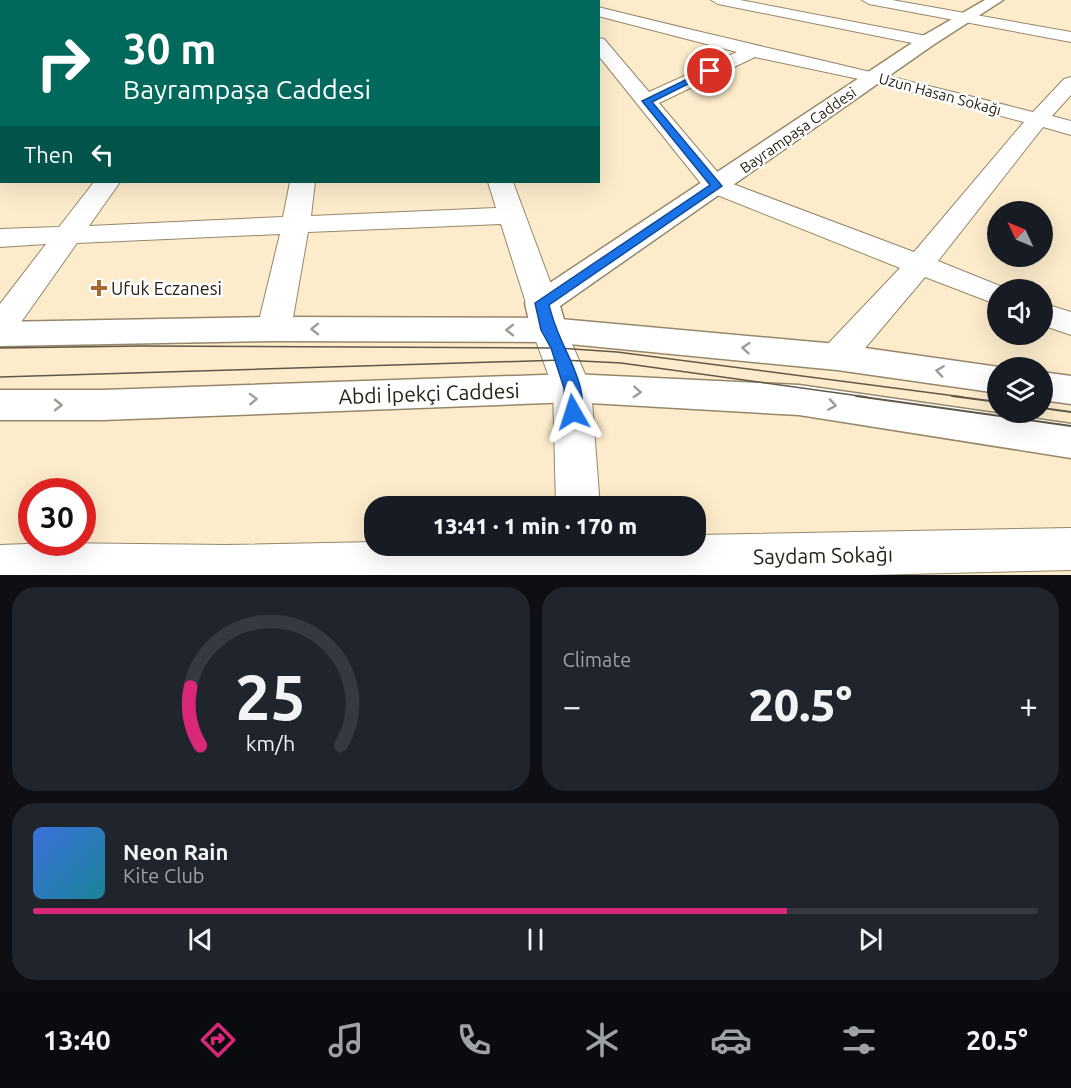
<!DOCTYPE html>
<meta charset="utf-8">
<style>
body{margin:0;font-family:Ubuntu,sans-serif;background:#20242c;color:#f1f3f6;height:100vh;display:flex;flex-direction:column;font-size:22px;white-space:nowrap}
*{box-sizing:border-box;margin:0}
p{font-size:20px;color:#9ea1a6}
.icon{flex:none;width:33px;height:33px;fill:none;stroke:currentColor;stroke-width:2;stroke-linecap:round;stroke-linejoin:round}
.map{position:relative;height:575px;overflow:hidden}
.panel{display:flex;flex-direction:column;gap:12px;padding:12px;background:#0d0f14;flex:1}
.panel>*{flex:none}
.hud{position:absolute;left:0px;top:0px;width:600px;height:183px;box-shadow:0 6px 24px #0002;background:#00695c;color:#fff;overflow:hidden}
.needle{width:39px;rotate:314deg}
.tools{position:absolute;left:987px;top:201px;display:grid;gap:12px}
.tools a{display:grid;place-items:center;width:66px;height:66px;border-radius:50%;background:#171b24;box-shadow:0 6px 24px #0002;font-size:30px}
.speed{position:absolute;left:18px;top:478px;display:flex;gap:12px;font-size:30px;font-weight:700;text-align:center}
.speed>*{display:grid;place-content:center;width:78px;height:78px;border-radius:50%;background:#171b24;box-shadow:0 6px 24px #0002;line-height:1}
.speed .limit{border:9px solid #d22;background:#fff;color:#111}
.pin{position:absolute;display:grid;place-items:center;width:51px;height:51px;color:#fff;margin:-26px;border:3px solid #fff;border-radius:50%;box-shadow:0 2px 6px #0007}
.me{position:absolute;width:66px;margin:-33px;rotate:354deg;stroke-linejoin:round;filter:drop-shadow(0 0 4px #0008)}
.turn{display:flex;align-items:center;gap:21px;height:126px;padding:0 24px;font-size:27px}
.turn .icon{width:78px;height:78px;stroke-width:2.5}
.turn b{display:block;font-size:42px;line-height:51px}
.then{display:flex;align-items:center;height:57px;padding:0 24px;background:#0003;gap:12px;font-size:22px}
.big{font-size:45px;font-weight:800;line-height:1.1}
.panel .card{flex:1;display:flex;flex-direction:column;justify-content:center;gap:9px;min-width:0;padding:0 21px;border-radius:24px;background:#20242c}
.panel .dial{align-items:center;gap:0}
.dial svg{height:156px;overflow:visible;fill:none;stroke:#363941;stroke-width:7;stroke-linecap:round;text-anchor:middle}
.dial text{fill:#f1f3f6;stroke:none}
.song{display:flex;align-items:center;gap:18px}
.cover{width:72px;height:72px;border-radius:9px;background:linear-gradient(135deg,hsl(220 70% 55%),hsl(190 70% 35%))}
.played{height:6px;border-radius:3px;background:linear-gradient(90deg,#db2777 75%,#363941 75%)}
.keys{display:flex;justify-content:space-around;direction:ltr}
.heat{display:flex;justify-content:space-between;align-items:center;font-size:33px;direction:ltr}
.panel .tiles{flex:1;display:grid;gap:12px;grid-template-columns:1fr 1fr}
.card:last-child{grid-column:span 2}
.trip{position:absolute;left:364px;top:496px;width:342px;height:60px;border-radius:24px;background:#171b24;box-shadow:0 6px 24px #0002;font-weight:800;line-height:60px;text-align:center}
.tab-bar{display:flex;height:96px;justify-content:space-around;align-items:center;background:#090b0e;color:#9ea1a6}
.tab-bar .icon{width:42px;height:42px}
.tab-bar .current{color:#db2777}
.tab-bar b{font-size:27px;color:#f1f3f6}
.map>svg:first-child{display:block}
</style>
<div class="map">
<svg width="1071" height="575" viewBox="0 0 1071 575">
<rect width="100%" height="100%" fill="#fceccb"/>
<g fill="none" stroke-linecap="round" stroke-linejoin="round">
<defs>
<g id="minor">
<rect x="323" y="0" width="14" height="2"/>
<rect x="433" y="0" width="14" height="2"/>
<path d="M 562,0 L 587,0 L 561,2 Z"/>
<path d="M 711,0 L 740,0 L 927,36 L 935,41 L 927,46 L 718,4 Z"/>
<path d="M 862,0 L 892,0 L 1071,32 L 1071,42 L 869,4 Z"/>
<rect x="0" y="5" width="2" height="13"/>
<path d="M 598,7 C 743,43 889,75 1033,112 L 1064,79 L 1071,77 L 1071,95 L 1052,116 L 1071,121 L 1071,135 L 1043,127 L 938,261 L 1010,290 L 998,290 L 998,305 L 925,277 L 850,366 L 837,369 L 824,366 L 819,357 L 824,348 L 900,268 L 707,191 L 598,55 L 598,38 L 604,39 L 649,92 L 737,52 L 598,16 ZM 755,57 L 873,82 L 1024,122 L 914,252 L 725,181 L 659,103 Z"/>
<rect x="0" y="46" width="2" height="10"/>
<rect x="0" y="115" width="2" height="12"/>
<path d="M 94,182 L 120,182 L 89,226 L 283,217 L 290,182 L 315,182 L 311,216 L 496,208 L 488,182 L 513,182 L 558,303 L 553,310 L 542,313 L 531,310 L 526,303 L 501,224 L 308,232 L 291,329 L 286,337 L 274,340 L 262,337 L 257,329 L 280,234 L 77,243 L 12,335 L 0,338 L 0,304 L 46,244 L 0,247 L 0,229 L 59,227 Z"/>
<path d="M 1042,303 L 1071,312 L 1071,335 L 1042,325 Z"/>
<path d="M 549,319 L 561,322 L 566,330 L 591,388 L 600,507 L 556,507 L 553,388 L 532,330 L 537,322 Z"/>
<path d="M 1071,528 L 1071,570 L 869,575 L 0,575 L 0,545 L 53,543 L 226,545 L 375,542 L 375,546 L 696,546 L 696,535 Z"/>
</g>
<g id="tertiary">
<path d="M 89,0 L 107,0 L 88,2 Z"/>
<path d="M 138,0 L 201,0 L 202,2 L 139,2 Z"/>
<path d="M 230,0 L 276,0 L 229,2 Z"/>
<path d="M 985,0 L 1003,0 L 933,45 L 560,306 L 567,330 L 562,338 L 549,342 L 536,338 L 531,330 L 525,303 L 530,296 L 921,37 Z"/>
<path d="M 0,26 L 2,26 L 0,37 Z"/>
</g>
<g id="secondary">
<path d="M 274,317 L 549,318 L 837,344 L 1006,368 L 998,368 L 998,393 L 837,370 L 549,342 L 274,341 L 0,346 L 0,322 Z"/>
<path d="M 1042,372 L 1071,376 L 1071,404 L 1042,400 Z"/>
<path d="M 572,374 L 799,385 L 1071,424 L 1071,458 L 799,415 L 572,402 L 103,420 L 0,420 L 0,390 L 103,390 Z"/>
</g>
</defs>
<use href="#minor" stroke="#97876a" stroke-width="2"/>
<use href="#tertiary" stroke="#97876a" stroke-width="3"/>
<use href="#secondary" stroke="#97876a" stroke-width="3"/>
<use href="#minor" fill="#fff" fill-rule="evenodd"/>
<use href="#tertiary" fill="#fff" fill-rule="evenodd"/>
<use href="#secondary" fill="#fff" fill-rule="evenodd"/>
<g stroke="#615947" stroke-width="1.5">
<path d="M 0,348 L 140,346 L 558,348 L 617,352 L 963,397"/>
<path d="M 0,377 L 562,360 L 621,363 L 867,397"/>
</g>
<g stroke="#615947" stroke-width="2">
<path d="M 856,396 L 1071,426"/>
<path d="M 952,396 L 998,402"/>
<path d="M 1042,408 L 1071,412"/>
</g>
</g>
<defs><path id="oneway-chevron" d="M-2-3.5L2.5 0L-2 3.5" fill="none" stroke-width="1.6" stroke-linecap="round" stroke-linejoin="round" transform="scale(1.5)"/></defs>
<g stroke="#9e9c96">
<use href="#oneway-chevron" transform="translate(315 329) rotate(-180)"/>
<use href="#oneway-chevron" transform="translate(510 330) rotate(-180)"/>
<use href="#oneway-chevron" transform="translate(746 348) rotate(-175)"/>
<use href="#oneway-chevron" transform="translate(940 371) rotate(-172)"/>
<use href="#oneway-chevron" transform="translate(637 392) rotate(3)"/>
<use href="#oneway-chevron" transform="translate(253 399) rotate(-2)"/>
<use href="#oneway-chevron" transform="translate(58 405)"/>
<use href="#oneway-chevron" transform="translate(832 405) rotate(9)"/>
</g>
<path fill="#1a73e8" stroke="#114b97" stroke-width="1.5" d="M 708,69 L 714,71 L 652,102 L 722,186 L 549,305 C 551,312 553,320 556,327 C 563,349 592,393 579,416 L 573,418 L 567,416 L 565,412 L 564,388 L 551,348 L 541,330 L 535,303 L 710,185 L 642,101 Z"/>
<path fill="#a7692f" stroke="#fff" stroke-width="2" d="M96 279h6v6h6v6h-6v6h-6v-6h-6v-6h6z"/>
<g text-anchor="middle" dominant-baseline="central" stroke-width="5" stroke-linejoin="round" paint-order="stroke">
<g font-size="15" fill="#282216" stroke="#fff">
<text transform="translate(940 94) rotate(15)">Uzun Hasan Sokağı</text>
<text transform="translate(798 130) rotate(-35)">Bayrampaşa Caddesi</text>
</g>
<g font-size="18" fill="#282216" stroke="#fff" text-anchor="start">
<text x="111" y="288">Ufuk Eczanesi</text>
</g>
<g font-size="21" fill="#282216" stroke="#fff">
<text transform="translate(429 393) rotate(-2)">Abdi İpekçi Caddesi</text>
<text transform="translate(823 555) rotate(-1)">Saydam Sokağı</text>
</g>
</g>
</svg>
<div class="tools">
<a><svg class="needle" viewBox="-14 -14 28 28"><path d="M0-13l5 13h-10z" fill="#e53935"/><path d="M0 13l5-13h-10z" fill="#9ea1a6"/></svg></a>
<a><svg class="icon" aria-label="sound" viewBox="0 0 24 24"><path d="M4 9h4l5-4v14l-5-4H4zM17 9q2 3 0 6"/></svg></a>
<a><svg class="icon" aria-label="layers" viewBox="0 0 24 24"><path d="M12 4l9 5-9 5-9-5zM3 14l9 5 9-5"/></svg></a>
</div>
<div class="speed"><div class="limit">30</div></div>
<div class="pin" style="left:710px;top:71px;background:#d93025"><svg class="icon" aria-label="arrive" viewBox="0 0 24 24"><path d="M6 21V4h12l-3 4 3 4H6"/></svg></div>
<svg class="me" style="left:573px;top:412px" viewBox="-20 -20 40 40"><path d="M0-17L14 15 0 8-14 15z" fill="#1a73e8" stroke="#fff" stroke-width="4"/></svg>
<div class="trip">13:41 · 1 min · 170 m</div>
<div class="hud">
<div class="turn"><svg class="icon" aria-label="right" viewBox="0 0 24 24"><path d="M7 20v-9h11M14 6l5 5-5 5"/></svg><div><b>30 m</b>Bayrampaşa Caddesi</div></div>
<div class="then">Then<svg class="icon" aria-label="left" viewBox="0 0 24 24"><path d="M17 20v-9H6M10 6l-5 5 5 5"/></svg></div>
</div>
</div>
<section class="panel">
<div class="tiles">
<div class="card dial"><svg viewBox="0 0 100 80">
<path d="M14 69A42 42 0 1 1 86 69"/>
<path d="M14 69A42 42 0 0 1 9 39" stroke="#db2777"/>
<text x="50" y="56" font-size="32" font-weight="700">25</text>
<text x="50" y="72" font-size="11">km/h</text>
</svg></div>
<div class="card"><p>Climate</p>
<div class="heat"><a>−</a><b class="big">20.5°</b><a>+</a></div>
</div>
<div class="card">
<div class="song"><i class="cover"></i><div><b>Neon Rain</b><p>Kite Club</p></div></div>
<div class="played"></div>
<div class="keys"><svg class="icon" aria-label="previous" viewBox="0 0 24 24"><path d="M18 5L8 12l10 7zM5 5v14"/></svg><svg class="icon" aria-label="pause" viewBox="0 0 24 24"><path d="M8 5v14M16 5v14"/></svg><svg class="icon" aria-label="next" viewBox="0 0 24 24"><path d="M6 5l10 7-10 7zM19 5v14"/></svg></div>
</div>
</div>
</section>
<nav class="tab-bar">
<b>13:40</b>
<svg class="icon current" aria-label="directions" viewBox="0 0 24 24"><path d="M12 3l9 9-9 9-9-9zM9 14v-3h6M13 9l2 2-2 2"/></svg>
<svg class="icon" aria-label="music" viewBox="0 0 24 24"><path d="M9 18V5l10-2v13"/><circle cx="6" cy="18" r="3"/><circle cx="16" cy="16" r="3"/></svg>
<svg class="icon" aria-label="phone" viewBox="0 0 24 24"><path d="M5 4h4l2 5-3 2q2 4 5 5l2-3 5 2v4C11 20 4 13 5 4z"/></svg>
<svg class="icon" aria-label="climate" viewBox="0 0 24 24"><path d="M12 3v18M4 7l16 10M4 17L20 7"/></svg>
<svg class="icon" aria-label="car" viewBox="0 0 24 24"><path d="M5 17H2v-5l4-1 3-4h7l3 4 3 1v5h-3M9 17h6M6 11h13"/><circle cx="7" cy="17" r="2"/><circle cx="17" cy="17" r="2"/></svg>
<svg class="icon" aria-label="filters" viewBox="0 0 24 24"><path d="M4 7h16M4 17h16"/><circle cx="9" cy="7" r="2"/><circle cx="15" cy="17" r="2"/></svg>
<b>20.5°</b>
</nav>
